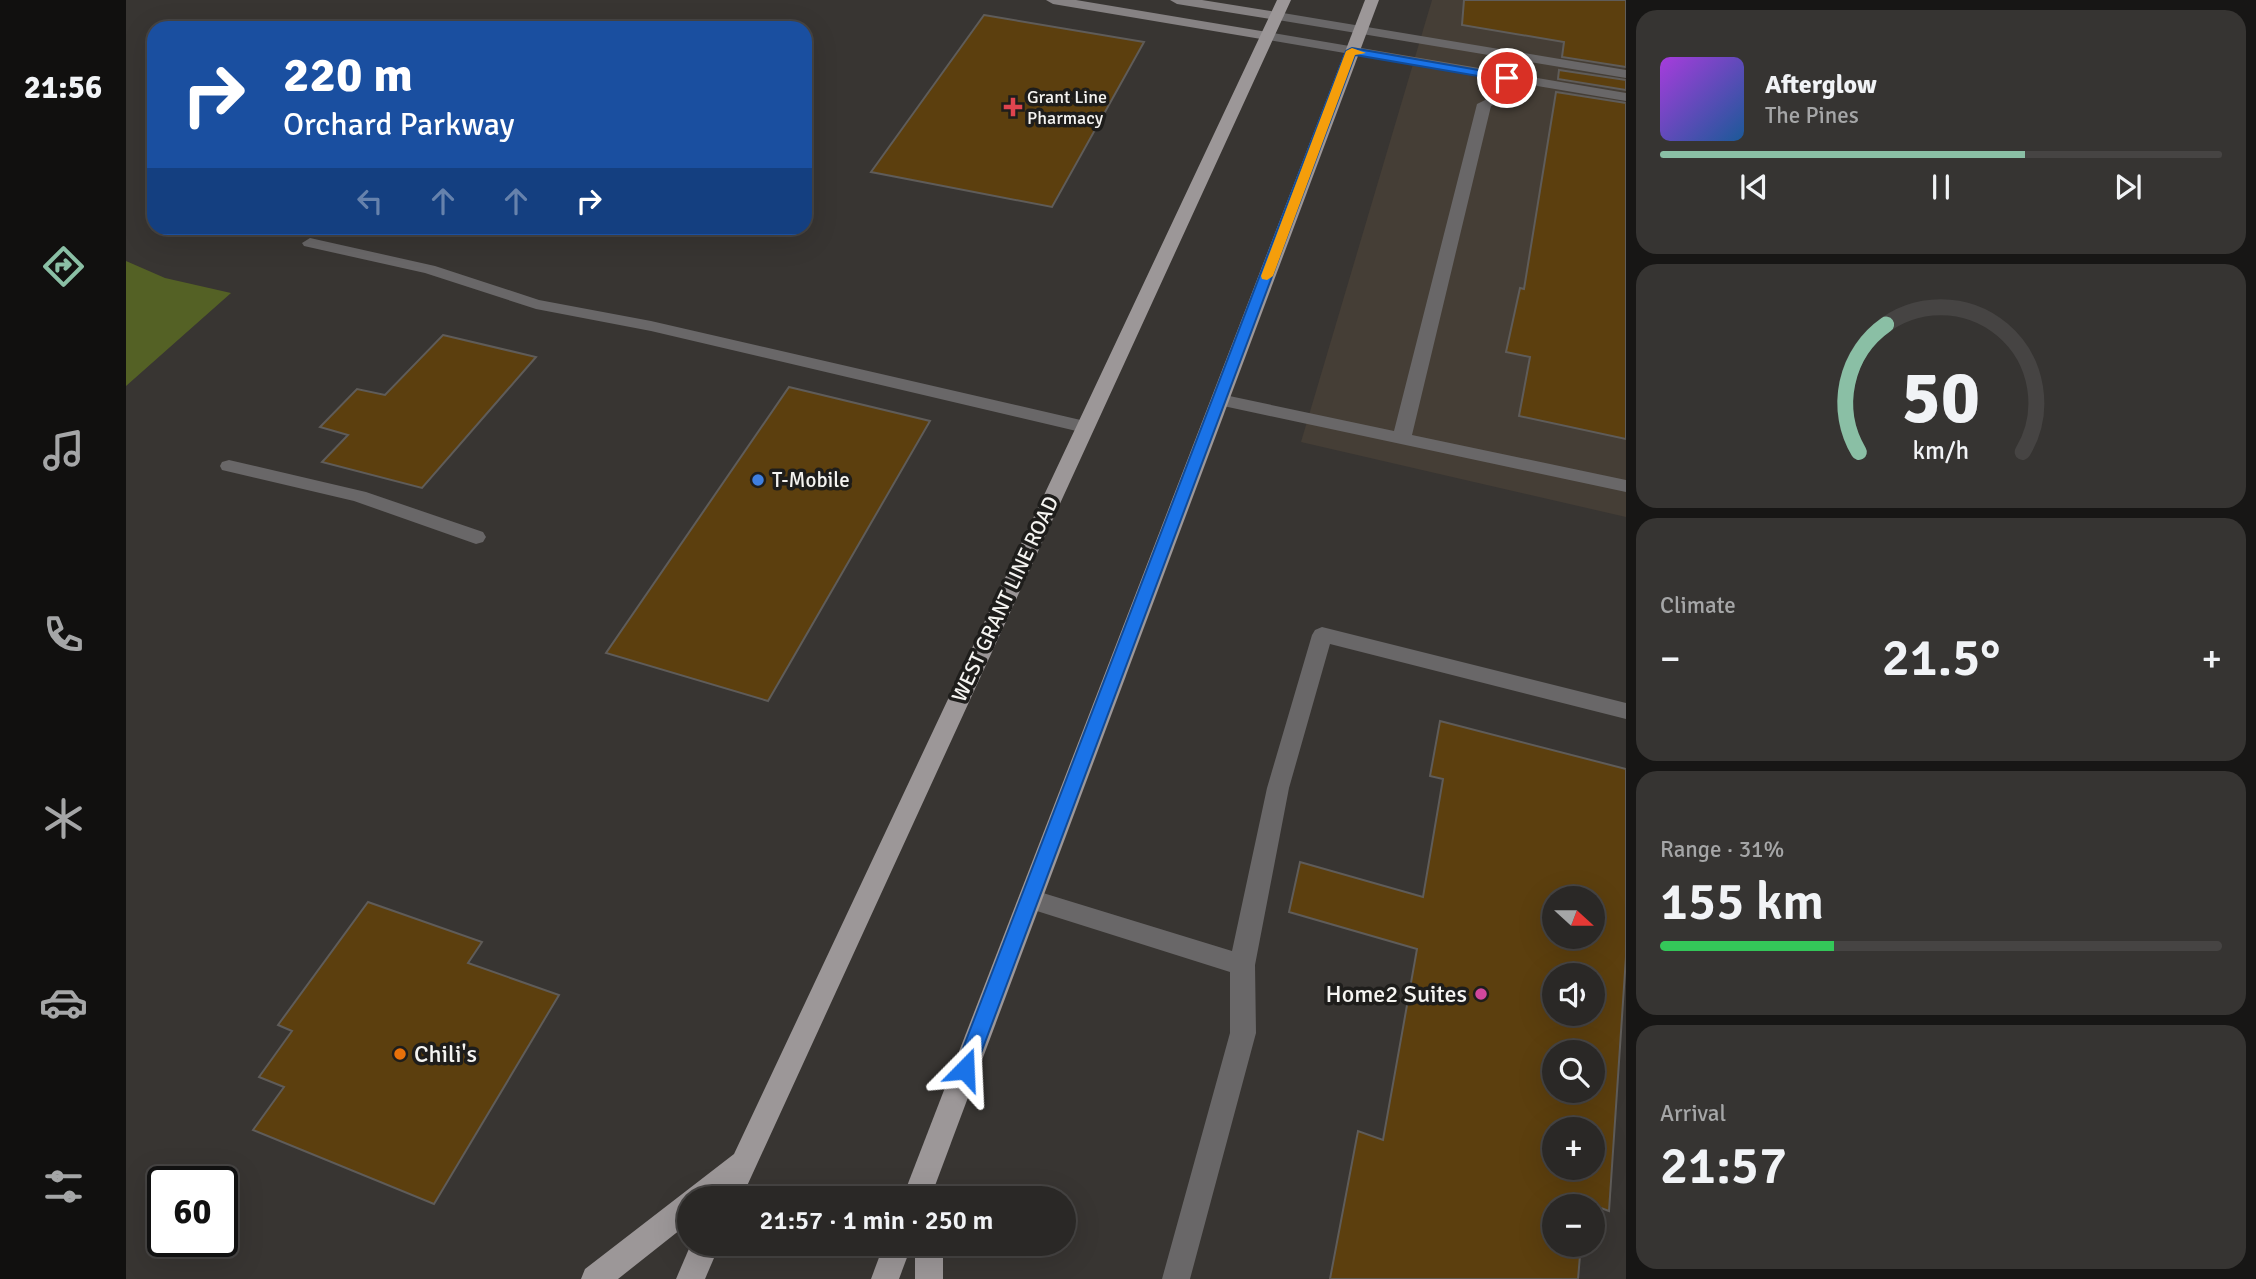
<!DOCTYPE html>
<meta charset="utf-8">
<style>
body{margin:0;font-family:Signika,sans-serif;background:#363432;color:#f1f3f6;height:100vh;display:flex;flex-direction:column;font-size:26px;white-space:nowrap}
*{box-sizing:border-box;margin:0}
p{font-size:23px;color:#a5a6a7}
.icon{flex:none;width:38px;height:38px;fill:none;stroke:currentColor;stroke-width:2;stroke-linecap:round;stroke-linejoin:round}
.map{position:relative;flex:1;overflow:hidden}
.drawer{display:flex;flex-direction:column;gap:10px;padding:10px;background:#171615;width:630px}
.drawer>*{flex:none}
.hud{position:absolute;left:21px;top:21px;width:665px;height:214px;border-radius:21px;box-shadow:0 7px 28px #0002,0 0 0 2px #464443;background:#1a4fa0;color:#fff;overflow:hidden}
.needle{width:46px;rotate:111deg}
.controls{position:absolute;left:1416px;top:886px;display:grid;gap:14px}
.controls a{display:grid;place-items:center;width:63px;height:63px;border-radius:50%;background:#2a2826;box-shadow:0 7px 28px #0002,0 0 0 2px #464443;font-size:35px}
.speed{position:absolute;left:21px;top:1166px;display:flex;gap:14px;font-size:35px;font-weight:700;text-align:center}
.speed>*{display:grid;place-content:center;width:91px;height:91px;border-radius:50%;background:#2a2826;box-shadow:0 7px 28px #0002,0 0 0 2px #464443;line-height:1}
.speed .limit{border:4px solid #111;border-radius:10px;background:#fff;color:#111}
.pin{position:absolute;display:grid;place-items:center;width:60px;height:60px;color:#fff;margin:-30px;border:4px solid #fff;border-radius:50%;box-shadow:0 2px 7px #0007}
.me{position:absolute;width:77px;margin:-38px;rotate:21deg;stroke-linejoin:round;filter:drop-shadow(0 0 5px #0008)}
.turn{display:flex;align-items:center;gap:24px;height:147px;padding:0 21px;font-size:32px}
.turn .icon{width:91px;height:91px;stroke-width:2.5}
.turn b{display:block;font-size:49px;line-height:60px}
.lanes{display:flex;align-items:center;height:66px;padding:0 21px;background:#0003;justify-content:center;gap:35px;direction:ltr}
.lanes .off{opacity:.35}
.big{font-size:52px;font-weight:600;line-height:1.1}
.drawer .widget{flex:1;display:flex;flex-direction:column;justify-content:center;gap:10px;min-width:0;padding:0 24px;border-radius:21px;background:#363432}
.drawer .dial{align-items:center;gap:0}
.dial svg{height:182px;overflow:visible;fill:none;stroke:#464443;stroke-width:7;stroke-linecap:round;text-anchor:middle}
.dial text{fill:#f1f3f6;stroke:none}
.song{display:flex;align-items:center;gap:21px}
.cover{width:84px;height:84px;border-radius:10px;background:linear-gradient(135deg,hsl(280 70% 55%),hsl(210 70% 35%))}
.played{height:7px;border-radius:4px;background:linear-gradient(90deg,#8abfa5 65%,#464443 65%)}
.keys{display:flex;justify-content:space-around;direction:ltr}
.heat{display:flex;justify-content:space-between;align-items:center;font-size:38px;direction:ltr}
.charge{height:10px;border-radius:5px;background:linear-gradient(90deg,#34c759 31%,#464443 0)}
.trip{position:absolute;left:551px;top:1186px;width:399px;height:70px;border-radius:35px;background:#2a2826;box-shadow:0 7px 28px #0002,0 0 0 2px #464443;font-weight:600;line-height:70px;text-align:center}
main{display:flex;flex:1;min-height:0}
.menu{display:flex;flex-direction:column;width:126px;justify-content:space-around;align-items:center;background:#11100f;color:#a5a6a7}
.menu .icon{width:49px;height:49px}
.menu .active{color:#8abfa5}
.menu b{font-size:32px;color:#f1f3f6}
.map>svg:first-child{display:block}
</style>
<main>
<nav class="menu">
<b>21:56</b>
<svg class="icon active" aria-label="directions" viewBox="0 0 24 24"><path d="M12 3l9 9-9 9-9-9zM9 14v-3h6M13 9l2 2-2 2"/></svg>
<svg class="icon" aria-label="music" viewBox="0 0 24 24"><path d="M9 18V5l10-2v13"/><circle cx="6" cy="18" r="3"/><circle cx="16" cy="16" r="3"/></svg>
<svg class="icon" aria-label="phone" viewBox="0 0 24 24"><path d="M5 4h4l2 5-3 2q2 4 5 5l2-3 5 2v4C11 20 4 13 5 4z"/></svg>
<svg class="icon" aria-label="climate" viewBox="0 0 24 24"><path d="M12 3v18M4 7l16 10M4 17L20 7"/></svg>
<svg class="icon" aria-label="car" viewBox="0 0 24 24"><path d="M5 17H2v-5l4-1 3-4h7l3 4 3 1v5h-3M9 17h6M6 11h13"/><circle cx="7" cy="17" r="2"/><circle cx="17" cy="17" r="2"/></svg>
<svg class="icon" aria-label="filters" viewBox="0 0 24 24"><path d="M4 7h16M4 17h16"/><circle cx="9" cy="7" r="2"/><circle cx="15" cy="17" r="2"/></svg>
</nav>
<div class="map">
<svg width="1500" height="1279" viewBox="0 0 1500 1279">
<rect width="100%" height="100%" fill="#383532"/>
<path fill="#453e36" d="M 1306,0 L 1500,0 L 1500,517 L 1175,442 Z"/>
<path fill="#546125" d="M 0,261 L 39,278 L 105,293 L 0,386 Z"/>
<g fill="#5c3f0e" stroke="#5f5c59" stroke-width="2" fill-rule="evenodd">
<path d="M 1338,0 L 1500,0 L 1500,67 L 1436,57 L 1438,42 L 1336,25 Z"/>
<path d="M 858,15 L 1018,42 L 926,207 L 745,172 Z"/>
<path d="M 1433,70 L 1500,80 L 1500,90 L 1432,79 Z"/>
<path d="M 1430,92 L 1500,103 L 1500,439 L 1393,416 L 1404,357 L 1380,352 L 1394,288 L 1398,289 Z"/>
<path d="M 317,335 L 410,357 L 296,488 L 196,462 L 222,435 L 194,427 L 231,389 L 259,395 Z"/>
<path d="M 663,387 L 804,421 L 642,701 L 480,653 Z"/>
<path d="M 1314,721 L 1500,769 L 1500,957 L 1483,1211 L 1459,1202 L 1458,1206 L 1428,1206 L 1428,1244 L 1455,1244 L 1452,1279 L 1204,1279 L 1232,1131 L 1257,1140 L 1291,949 L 1163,912 L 1174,862 L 1297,897 L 1317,779 L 1304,776 ZM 1428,898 L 1466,898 L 1466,936 L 1428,936 ZM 1428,975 L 1466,975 L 1466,1013 L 1428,1013 ZM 1428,1052 L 1466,1052 L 1466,1090 L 1428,1090 ZM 1428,1129 L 1466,1129 L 1466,1167 L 1428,1167 Z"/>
<path d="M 242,902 L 356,942 L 342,963 L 433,995 L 308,1204 L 127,1130 L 158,1087 L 133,1077 L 166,1031 L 152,1025 Z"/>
</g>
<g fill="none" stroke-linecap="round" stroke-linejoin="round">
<g fill="#696768" fill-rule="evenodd">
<path d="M 1404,78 L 1411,82 L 1409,85 L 1365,106 L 1286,435 L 1500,480 L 1500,492 L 1088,404 L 1085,400 L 1088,396 L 1094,394 L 1268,431 L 1351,104 Z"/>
<path d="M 184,238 L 309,266 L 413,300 L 525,321 L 959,421 L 968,427 L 959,433 L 525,331 L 410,309 L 299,273 L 178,246 L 176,243 Z"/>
<path d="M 103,460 L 240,492 L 357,532 L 360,537 L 357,542 L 350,544 L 228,501 L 96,470 L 94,466 L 96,462 Z"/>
<path d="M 1196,627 L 1500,703 L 1500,719 L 1204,644 L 1163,788 L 1129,965 L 1130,1033 L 1064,1279 L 1036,1279 L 1104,1033 L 1104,972 L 895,906 L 892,899 L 895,892 L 904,889 L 1106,951 L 1141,788 L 1186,635 L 1189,630 Z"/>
</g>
<g fill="#696768" fill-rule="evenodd">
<path d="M 1151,12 L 1500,70 L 1500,78 L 1146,19 L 1146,13 Z"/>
<path d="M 1141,32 L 1500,93 L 1500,101 L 1136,39 L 1136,33 Z"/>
</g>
<g fill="#868283" fill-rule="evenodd">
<path d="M 920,0 L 950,0 L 1141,32 L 1148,36 L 1141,40 L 927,4 Z"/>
<path d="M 1044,0 L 1076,0 L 1151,12 L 1158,16 L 1151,20 L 1051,4 Z"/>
</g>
<g fill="#9c9798" fill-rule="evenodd">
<path d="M 1151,0 L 1165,0 L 615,1199 L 564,1199 L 564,1222 L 492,1279 L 455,1279 L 459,1269 L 608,1154 Z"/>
<path d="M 1239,0 L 1253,0 L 804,1199 L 776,1199 Z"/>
<path d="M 565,1244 L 594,1244 L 579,1279 L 550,1279 Z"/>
<path d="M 758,1244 L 786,1244 L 773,1279 L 745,1279 Z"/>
<rect x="789" y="1244" width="28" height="35"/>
</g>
</g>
<path fill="#1a73e8" stroke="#114b97" stroke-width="2" d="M 1226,48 L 1381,75 L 1387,78 L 1381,81 L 1229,55 L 849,1069 L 846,1076 L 839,1078 L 832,1076 L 829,1069 L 1220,51 Z"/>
<path fill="#f59e0b" d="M 1226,48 L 1240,53 L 1229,55 L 1147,276 L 1141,280 L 1136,279 L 1135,276 L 1220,51 Z"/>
<path fill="#e0444e" stroke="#1e1d1b" stroke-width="2.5" d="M883.5 96.5h7v7h7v7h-7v7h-7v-7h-7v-7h7z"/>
<circle fill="#3f7fe0" stroke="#1e1d1b" stroke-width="2.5" cx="632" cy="480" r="7"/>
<circle fill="#d1479c" stroke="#1e1d1b" stroke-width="2.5" cx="1355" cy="994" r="7"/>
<circle fill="#e8710a" stroke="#1e1d1b" stroke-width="2.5" cx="274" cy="1054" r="7"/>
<g text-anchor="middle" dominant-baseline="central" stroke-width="7" stroke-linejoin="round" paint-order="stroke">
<g font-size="18" fill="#f5f4f1" stroke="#1e1d1b" text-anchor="start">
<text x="901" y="97">Grant Line<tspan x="901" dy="21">Pharmacy</tspan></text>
</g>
<g font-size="21" fill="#f5f4f1" stroke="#1e1d1b" text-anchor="start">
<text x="646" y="480">T-Mobile</text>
</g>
<g font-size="21" fill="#f5f4f1" stroke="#1e1d1b">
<text transform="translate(879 599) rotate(-65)">WEST GRANT LINE ROAD</text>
</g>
<g font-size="24" fill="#f5f4f1" stroke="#1e1d1b" text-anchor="end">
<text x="1341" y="994">Home2 Suites</text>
<text x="288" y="1054" text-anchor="start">Chili's</text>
</g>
</g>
</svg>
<div class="controls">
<a><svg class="needle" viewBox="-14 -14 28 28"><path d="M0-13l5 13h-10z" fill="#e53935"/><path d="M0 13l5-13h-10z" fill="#a5a6a7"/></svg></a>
<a><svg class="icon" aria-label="sound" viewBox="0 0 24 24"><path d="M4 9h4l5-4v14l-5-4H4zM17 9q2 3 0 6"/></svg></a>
<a><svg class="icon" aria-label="search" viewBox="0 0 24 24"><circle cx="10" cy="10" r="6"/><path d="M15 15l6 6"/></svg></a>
<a>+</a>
<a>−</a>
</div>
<div class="speed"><div class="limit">60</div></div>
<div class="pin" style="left:1381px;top:78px;background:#d93025"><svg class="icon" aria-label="arrive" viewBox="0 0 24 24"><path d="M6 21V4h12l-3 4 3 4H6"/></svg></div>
<svg class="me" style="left:839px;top:1069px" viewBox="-20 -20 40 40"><path d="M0-17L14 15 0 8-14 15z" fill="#1a73e8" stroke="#fff" stroke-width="4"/></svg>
<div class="trip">21:57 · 1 min · 250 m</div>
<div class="hud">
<div class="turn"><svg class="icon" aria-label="right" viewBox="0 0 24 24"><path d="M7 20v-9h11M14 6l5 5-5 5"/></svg><div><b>220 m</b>Orchard Parkway</div></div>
<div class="lanes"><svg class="icon off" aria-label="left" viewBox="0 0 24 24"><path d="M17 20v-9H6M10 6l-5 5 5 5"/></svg><svg class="icon off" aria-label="ahead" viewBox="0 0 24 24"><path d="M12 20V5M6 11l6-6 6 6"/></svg><svg class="icon off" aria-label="ahead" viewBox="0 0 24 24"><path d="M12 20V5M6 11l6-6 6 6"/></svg><svg class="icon" aria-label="right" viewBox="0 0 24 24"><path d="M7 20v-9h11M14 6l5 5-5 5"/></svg></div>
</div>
</div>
<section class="drawer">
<div class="widget">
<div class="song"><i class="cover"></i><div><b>Afterglow</b><p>The Pines</p></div></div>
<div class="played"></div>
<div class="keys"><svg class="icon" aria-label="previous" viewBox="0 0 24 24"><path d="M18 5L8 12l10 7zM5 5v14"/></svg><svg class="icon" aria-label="pause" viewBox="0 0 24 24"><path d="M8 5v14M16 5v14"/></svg><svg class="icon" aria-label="next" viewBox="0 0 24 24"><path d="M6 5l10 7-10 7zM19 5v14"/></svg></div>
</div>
<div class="widget dial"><svg viewBox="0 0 100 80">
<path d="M14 69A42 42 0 1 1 86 69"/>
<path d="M14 69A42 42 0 0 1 26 13" stroke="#8abfa5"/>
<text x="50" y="56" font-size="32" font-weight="700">50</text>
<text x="50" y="72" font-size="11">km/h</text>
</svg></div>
<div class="widget"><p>Climate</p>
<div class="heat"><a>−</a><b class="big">21.5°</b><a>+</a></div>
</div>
<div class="widget"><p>Range · 31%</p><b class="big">155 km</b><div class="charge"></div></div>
<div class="widget"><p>Arrival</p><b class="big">21:57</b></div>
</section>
</main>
